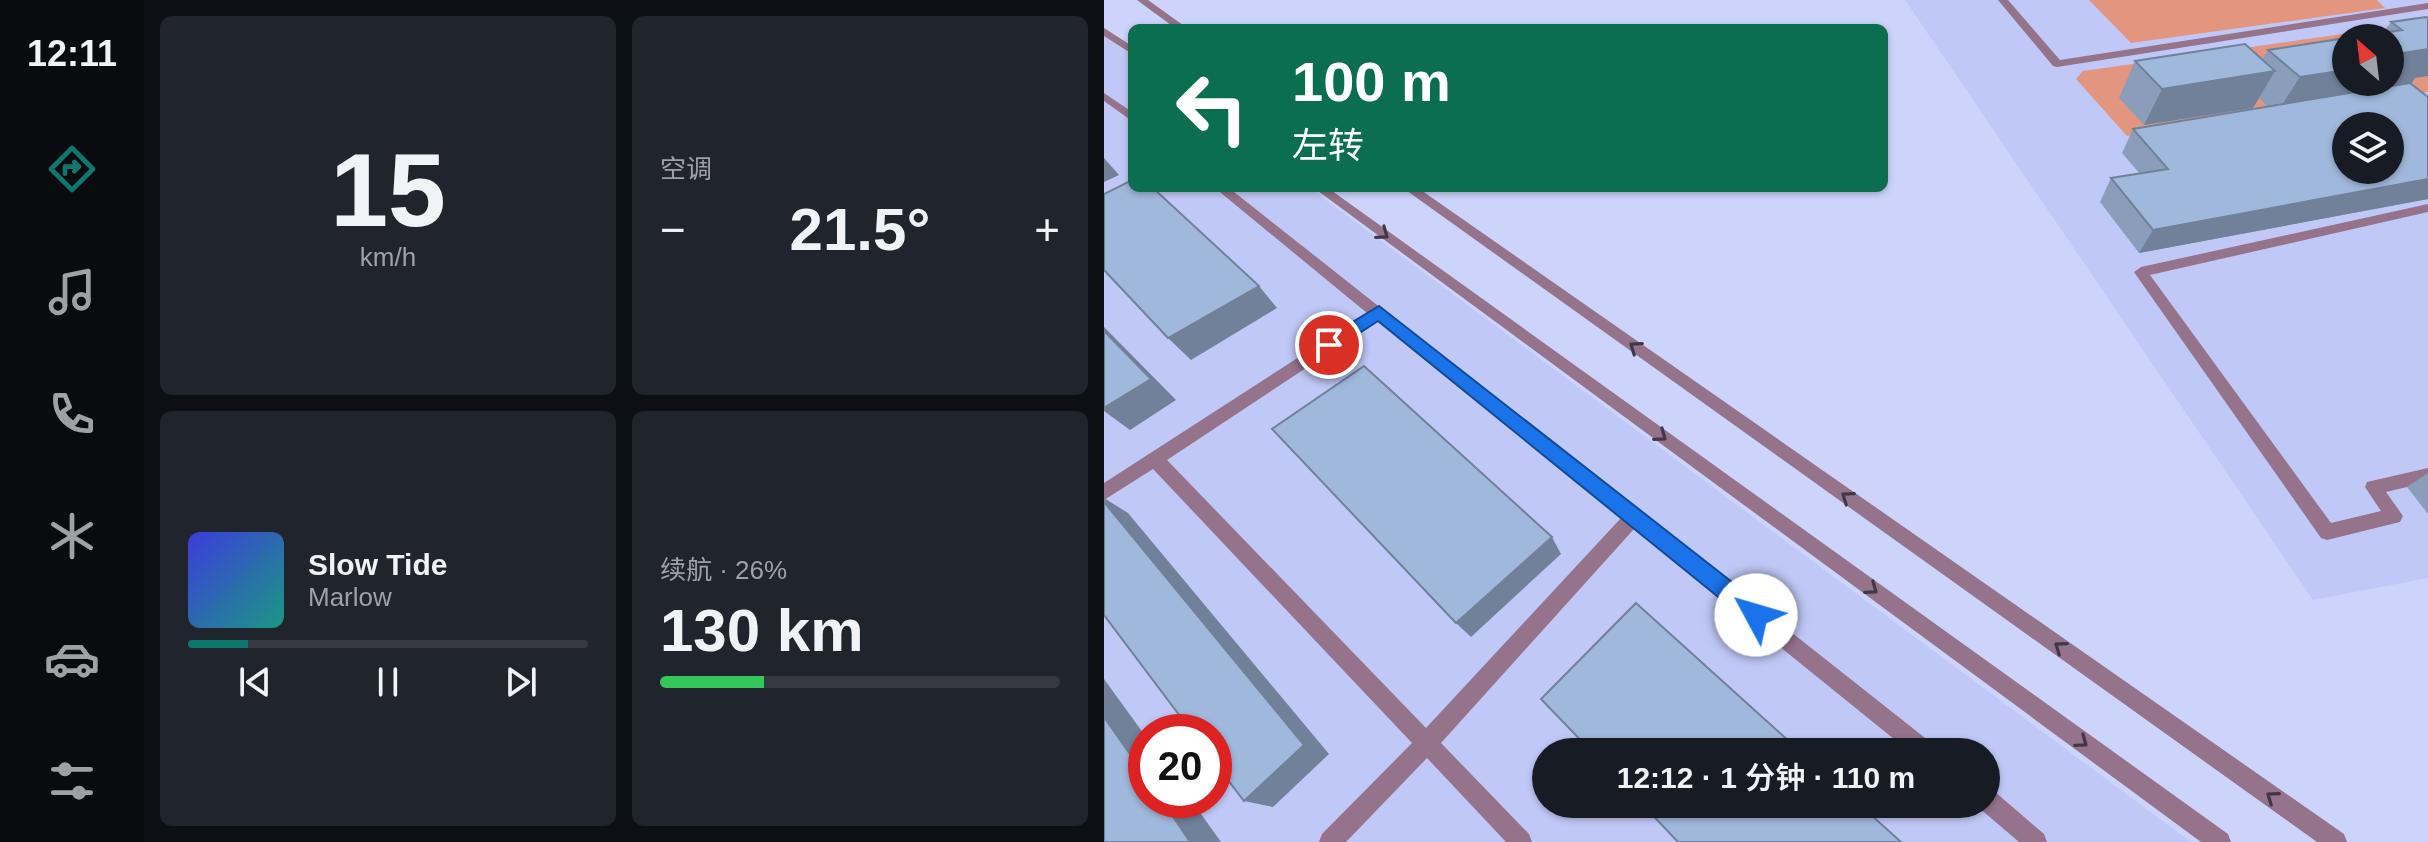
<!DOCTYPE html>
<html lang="zh">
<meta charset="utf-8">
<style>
body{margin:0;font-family:Helvetica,"Noto Sans SC",sans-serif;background:#20242c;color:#f1f3f6;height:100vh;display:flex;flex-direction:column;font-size:30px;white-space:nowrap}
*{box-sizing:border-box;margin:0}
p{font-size:26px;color:#9ea1a6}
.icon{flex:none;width:44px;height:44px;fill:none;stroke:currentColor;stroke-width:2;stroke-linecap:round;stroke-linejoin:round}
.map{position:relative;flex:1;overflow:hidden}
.side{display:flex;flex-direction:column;gap:16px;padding:16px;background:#0d0f14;width:960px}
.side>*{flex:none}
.banner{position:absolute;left:24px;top:24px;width:760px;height:168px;border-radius:12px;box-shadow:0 2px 6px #0004;background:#0b6e4f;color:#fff;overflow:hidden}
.needle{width:52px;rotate:332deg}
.buttons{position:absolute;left:1228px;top:24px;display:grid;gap:16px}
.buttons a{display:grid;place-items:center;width:72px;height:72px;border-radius:50%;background:#171b24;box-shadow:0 2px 6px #0004;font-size:40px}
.speed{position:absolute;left:24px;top:714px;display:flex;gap:16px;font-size:40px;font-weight:700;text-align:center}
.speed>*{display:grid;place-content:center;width:104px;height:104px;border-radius:50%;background:#171b24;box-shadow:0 2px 6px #0004;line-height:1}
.speed .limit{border:12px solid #d22;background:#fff;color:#111}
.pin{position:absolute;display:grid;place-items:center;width:68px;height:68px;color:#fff;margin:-34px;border:4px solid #fff;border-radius:50%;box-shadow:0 2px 8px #0007}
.me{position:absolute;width:88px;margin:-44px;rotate:309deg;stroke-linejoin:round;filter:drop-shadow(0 0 6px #0008)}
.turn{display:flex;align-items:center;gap:28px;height:168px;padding:0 32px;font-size:36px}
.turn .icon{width:104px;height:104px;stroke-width:2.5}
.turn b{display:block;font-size:56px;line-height:68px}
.big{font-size:60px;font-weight:600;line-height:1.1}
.side .card{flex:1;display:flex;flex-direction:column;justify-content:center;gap:12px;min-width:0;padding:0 28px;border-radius:12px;background:#20242c}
.side .dial{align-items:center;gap:0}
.dial b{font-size:104px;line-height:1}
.song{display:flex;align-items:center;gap:24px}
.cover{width:96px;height:96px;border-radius:12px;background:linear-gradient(135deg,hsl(240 70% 55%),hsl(170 70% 35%))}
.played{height:8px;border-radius:4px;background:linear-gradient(90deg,#0f766e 15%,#363941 15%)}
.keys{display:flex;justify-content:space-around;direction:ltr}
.heat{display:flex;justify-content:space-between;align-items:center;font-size:44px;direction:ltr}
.charge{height:12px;border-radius:6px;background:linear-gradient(90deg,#34c759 26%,#363941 0)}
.side .tiles{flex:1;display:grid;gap:16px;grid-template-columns:repeat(2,1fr)}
.trip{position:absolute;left:428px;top:738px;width:468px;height:80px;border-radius:40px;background:#171b24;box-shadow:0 2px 6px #0004;font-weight:600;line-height:80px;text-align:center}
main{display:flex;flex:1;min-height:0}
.menu{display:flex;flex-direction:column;width:144px;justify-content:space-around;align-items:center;background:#090b0e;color:#9ea1a6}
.menu .icon{width:56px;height:56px}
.menu .on{color:#0f766e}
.menu b{font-size:36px;color:#f1f3f6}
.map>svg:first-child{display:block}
</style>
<main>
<nav class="menu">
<b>12:11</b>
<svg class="icon on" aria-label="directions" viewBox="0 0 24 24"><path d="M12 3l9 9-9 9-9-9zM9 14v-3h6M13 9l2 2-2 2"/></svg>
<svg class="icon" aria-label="music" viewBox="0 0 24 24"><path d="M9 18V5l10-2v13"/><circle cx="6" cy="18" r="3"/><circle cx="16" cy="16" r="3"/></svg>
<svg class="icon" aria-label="phone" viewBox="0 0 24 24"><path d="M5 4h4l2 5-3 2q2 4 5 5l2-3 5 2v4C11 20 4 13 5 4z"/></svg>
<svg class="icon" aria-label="climate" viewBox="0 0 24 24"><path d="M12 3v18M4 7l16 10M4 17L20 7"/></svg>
<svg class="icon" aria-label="car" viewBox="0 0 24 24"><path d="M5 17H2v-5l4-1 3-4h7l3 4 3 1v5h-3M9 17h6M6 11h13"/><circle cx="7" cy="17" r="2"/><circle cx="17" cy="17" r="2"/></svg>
<svg class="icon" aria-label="filters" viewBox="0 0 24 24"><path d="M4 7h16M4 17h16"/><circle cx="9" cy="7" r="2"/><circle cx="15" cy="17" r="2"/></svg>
</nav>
<section class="side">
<div class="tiles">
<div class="card dial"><b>15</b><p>km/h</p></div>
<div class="card"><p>空调</p>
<div class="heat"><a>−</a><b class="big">21.5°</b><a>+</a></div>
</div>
<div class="card">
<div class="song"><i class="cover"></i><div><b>Slow Tide</b><p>Marlow</p></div></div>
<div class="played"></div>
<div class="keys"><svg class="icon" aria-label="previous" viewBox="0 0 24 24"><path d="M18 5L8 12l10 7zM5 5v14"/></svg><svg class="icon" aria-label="pause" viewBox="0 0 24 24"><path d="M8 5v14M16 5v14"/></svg><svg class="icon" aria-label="next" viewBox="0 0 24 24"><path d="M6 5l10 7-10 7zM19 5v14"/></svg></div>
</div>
<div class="card"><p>续航 · 26%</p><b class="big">130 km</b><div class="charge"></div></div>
</div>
</section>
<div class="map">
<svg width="1324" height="842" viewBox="0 0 1324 842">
<rect width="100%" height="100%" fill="#ccd4fc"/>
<g fill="#c0c8f7" fill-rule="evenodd">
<path d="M 801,0 L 1324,0 L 1324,578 L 1209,600 ZM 1242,38 L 1286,38 L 1286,82 L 1242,82 ZM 1242,126 L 1286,126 L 1286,170 L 1242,170 Z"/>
<path d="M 0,35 L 28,56 L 28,188 L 206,188 L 1087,842 L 0,842 ZM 42,732 L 110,732 L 110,800 L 42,800 ZM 442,752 L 882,752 L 882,804 L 442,804 Z"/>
</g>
<g fill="#e2967f" fill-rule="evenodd">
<path d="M 985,0 L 1273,0 L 1281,8 L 1027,43 Z"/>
<path d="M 1309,24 L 1324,29 L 1324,92 L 1023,136 L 972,79 L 979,71 ZM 1242,38 L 1286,38 L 1286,82 L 1242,82 Z"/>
</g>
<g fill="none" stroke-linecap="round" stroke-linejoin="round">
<g fill="#95738b" fill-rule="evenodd">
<path d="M 894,0 L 904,0 L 956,60 L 1324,3 L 1324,9 L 953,67 L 949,66 Z"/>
<path d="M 0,93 L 28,112 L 28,121 L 0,101 Z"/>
<path d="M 111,188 L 125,188 L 830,745 L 833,752 L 806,752 L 530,529 L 337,743 L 425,834 L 428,842 L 402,842 L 323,758 L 242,842 L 215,842 L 218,834 L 308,743 L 49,469 L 0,500 L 0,483 L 263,313 ZM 273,321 L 517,518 L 322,728 L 63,460 Z"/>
<path d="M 1324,204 L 1324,212 L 1046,275 L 1227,523 L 1277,511 L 1261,487 L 1263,482 L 1324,468 L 1324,482 L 1282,492 L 1299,516 L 1296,522 L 1223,540 L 1217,538 L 1030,272 L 1037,267 Z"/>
<path d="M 882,788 L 890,791 L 940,834 L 943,842 L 915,842 L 874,807 L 873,804 L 882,804 Z"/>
</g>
<g fill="#95738b" fill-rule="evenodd">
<path d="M 33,0 L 44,0 L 83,28 L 71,28 Z"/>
<path d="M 0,28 L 28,46 L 28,54 L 0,36 Z"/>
<path d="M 210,188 L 224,188 L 1124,834 L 1127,842 L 1097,842 Z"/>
<path d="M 299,188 L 314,188 L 1240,834 L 1243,842 L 1213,842 Z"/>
</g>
</g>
<g fill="#8a9ebc">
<path d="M 1322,17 L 1311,78 L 1307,84 L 1324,97 L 1324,199 L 1035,253 L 996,202 L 1007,178 L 1036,174 L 1018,153 L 1029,129 L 1164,107 L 1155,98 L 1149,108 L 1040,125 L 1015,98 L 1031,61 L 1158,60 L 1164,50 L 1279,33 L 1287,22 Z"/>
<path d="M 1324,473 L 1324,514 L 1303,487 Z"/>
</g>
<g fill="#708199">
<path d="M 1324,49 L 1324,76 L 1311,78 L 1307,84 L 1172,114 L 1196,77 L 1242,65 L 1242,82 L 1286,82 L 1286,55 Z"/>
<path d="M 1171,71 L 1149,108 L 1040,125 L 1058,89 Z"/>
<path d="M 0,158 L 15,175 L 0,182 Z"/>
<path d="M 1324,179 L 1324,199 L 1035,253 L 1049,230 Z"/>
<path d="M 155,286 L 173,308 L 87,360 L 64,338 Z"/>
<path d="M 0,327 L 72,400 L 26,430 L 0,411 Z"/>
<path d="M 0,498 L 24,513 L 225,754 L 169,807 L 140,801 L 0,502 Z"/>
<path d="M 448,537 L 457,554 L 367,637 L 352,623 Z"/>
<path d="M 0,679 L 42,737 L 42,777 L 0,717 Z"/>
<path d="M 58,800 L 87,800 L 117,842 L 86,842 Z"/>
</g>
<g fill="#a0b8db" stroke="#708199" stroke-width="2" fill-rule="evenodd">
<path d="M 1322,17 L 1324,18 L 1324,49 L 1286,55 L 1286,38 L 1243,38 L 1298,30 L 1287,22 Z"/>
<path d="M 1242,38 L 1242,70 L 1196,77 L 1164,50 Z"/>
<path d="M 1141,44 L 1171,71 L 1058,89 L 1031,61 Z"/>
<path d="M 1306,83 L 1324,97 L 1324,179 L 1049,230 L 1007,178 L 1064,169 L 1029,129 ZM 1242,126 L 1286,126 L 1286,170 L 1242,170 Z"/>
<path d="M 28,180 L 28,188 L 49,188 L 155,286 L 64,338 L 0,270 L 0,194 Z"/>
<path d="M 0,331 L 47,379 L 0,408 Z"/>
<path d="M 260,366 L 448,537 L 352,623 L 168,429 Z"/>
<path d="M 0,502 L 200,745 L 140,801 L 110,762 L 110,732 L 88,732 L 0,615 Z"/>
<path d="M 532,603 L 697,752 L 488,752 L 437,699 Z"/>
<path d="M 0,717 L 42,777 L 42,800 L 58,800 L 86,842 L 0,842 Z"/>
<path d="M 538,804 L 755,804 L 797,842 L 574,842 Z"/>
</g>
<defs><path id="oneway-chevron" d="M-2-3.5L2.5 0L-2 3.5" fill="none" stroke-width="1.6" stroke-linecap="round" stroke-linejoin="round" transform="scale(2)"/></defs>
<g stroke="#403848">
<use href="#oneway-chevron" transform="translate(279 234) rotate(36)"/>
<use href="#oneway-chevron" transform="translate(531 347) rotate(-145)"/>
<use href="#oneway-chevron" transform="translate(557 436) rotate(36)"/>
<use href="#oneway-chevron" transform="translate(743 497) rotate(-145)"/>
<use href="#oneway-chevron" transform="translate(768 589) rotate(36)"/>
<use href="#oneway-chevron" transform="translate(956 647) rotate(-145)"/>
<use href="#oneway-chevron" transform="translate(978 742) rotate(36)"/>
<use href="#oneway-chevron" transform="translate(1168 797) rotate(-145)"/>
</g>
<path fill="#1a73e8" stroke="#114b97" stroke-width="2" d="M 275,306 L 660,607 L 663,615 L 660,622 L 652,625 L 645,622 L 274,321 L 231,349 L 219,349 L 217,345 L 219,340 Z"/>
</svg>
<div class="buttons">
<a><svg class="needle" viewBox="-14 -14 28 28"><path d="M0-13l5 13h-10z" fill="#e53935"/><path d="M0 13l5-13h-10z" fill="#9ea1a6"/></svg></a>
<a><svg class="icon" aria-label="layers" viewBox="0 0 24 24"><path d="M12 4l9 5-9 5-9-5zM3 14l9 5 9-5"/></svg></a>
</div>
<div class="speed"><div class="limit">20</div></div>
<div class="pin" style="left:225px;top:345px;background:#d93025"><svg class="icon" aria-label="arrive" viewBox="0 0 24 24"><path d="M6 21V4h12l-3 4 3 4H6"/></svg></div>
<svg class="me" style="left:652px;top:615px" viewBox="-20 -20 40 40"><circle r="19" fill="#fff"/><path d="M0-13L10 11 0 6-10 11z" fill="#1a73e8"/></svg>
<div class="trip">12:12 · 1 分钟 · 110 m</div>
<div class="banner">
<div class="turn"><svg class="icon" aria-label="left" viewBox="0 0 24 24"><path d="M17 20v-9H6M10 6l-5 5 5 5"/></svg><div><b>100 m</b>左转</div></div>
</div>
</div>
</main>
